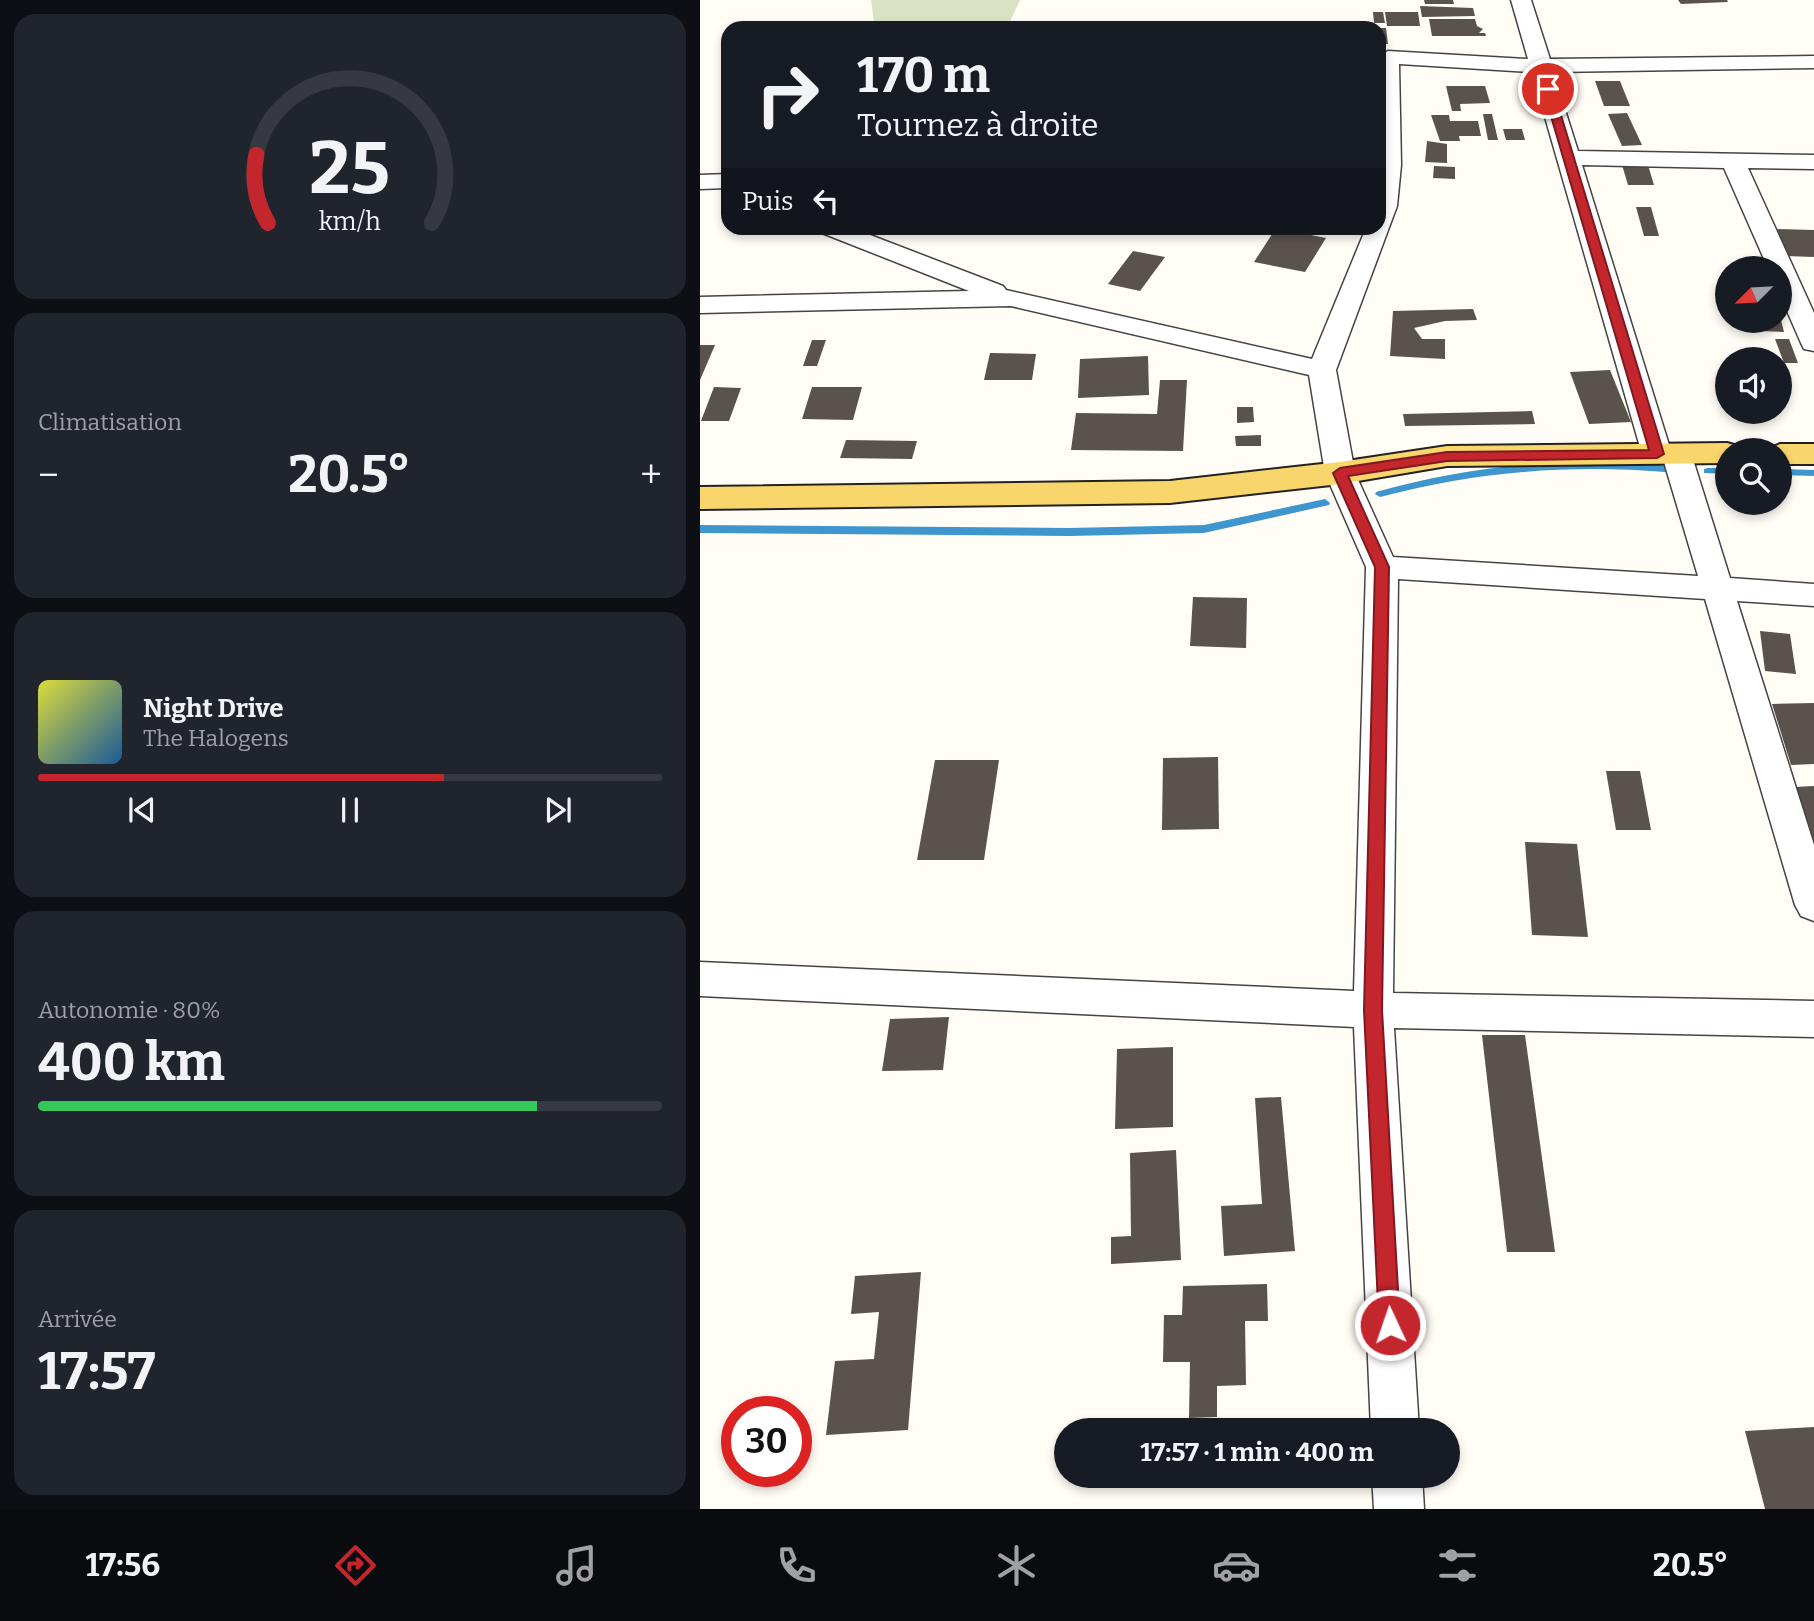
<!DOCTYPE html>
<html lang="fr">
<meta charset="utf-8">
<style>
body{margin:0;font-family:Bitter,serif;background:#20242c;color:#f1f3f6;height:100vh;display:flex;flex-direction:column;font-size:26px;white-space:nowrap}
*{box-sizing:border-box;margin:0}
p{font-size:23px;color:#9ea1a6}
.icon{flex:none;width:38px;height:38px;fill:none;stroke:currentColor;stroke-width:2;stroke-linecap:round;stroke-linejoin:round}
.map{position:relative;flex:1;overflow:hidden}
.details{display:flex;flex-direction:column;gap:14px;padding:14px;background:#0d0f14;width:700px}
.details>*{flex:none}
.guide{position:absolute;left:21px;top:21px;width:665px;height:214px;border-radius:21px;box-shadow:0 4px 10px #0003;background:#171b24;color:#f1f3f6;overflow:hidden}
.needle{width:46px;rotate:246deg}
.fabs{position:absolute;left:1015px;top:256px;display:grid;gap:14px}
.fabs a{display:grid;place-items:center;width:77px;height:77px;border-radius:50%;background:#171b24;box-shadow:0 4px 10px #0003;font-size:35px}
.speed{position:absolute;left:21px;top:1396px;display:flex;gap:14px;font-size:35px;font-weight:700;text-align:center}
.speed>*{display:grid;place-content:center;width:91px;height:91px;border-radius:50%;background:#171b24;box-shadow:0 4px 10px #0003;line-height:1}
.speed .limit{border:10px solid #d22;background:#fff;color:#111}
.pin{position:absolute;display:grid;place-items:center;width:60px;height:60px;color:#fff;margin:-30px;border:4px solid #fff;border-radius:50%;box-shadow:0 2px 7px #0007}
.me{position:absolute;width:77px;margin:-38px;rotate:357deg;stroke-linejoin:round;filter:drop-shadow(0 0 5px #0008)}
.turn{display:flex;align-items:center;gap:24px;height:147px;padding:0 21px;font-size:32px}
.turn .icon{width:91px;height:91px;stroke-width:2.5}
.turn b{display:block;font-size:49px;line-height:60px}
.then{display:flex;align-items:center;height:66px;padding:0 21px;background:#0003;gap:14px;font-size:26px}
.big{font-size:52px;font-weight:700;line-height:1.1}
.details .tile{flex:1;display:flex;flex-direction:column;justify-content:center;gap:10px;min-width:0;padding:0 24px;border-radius:21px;background:#20242c}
.details .dial{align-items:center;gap:0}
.dial svg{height:182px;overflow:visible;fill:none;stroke:#363941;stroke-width:7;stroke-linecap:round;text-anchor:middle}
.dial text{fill:#f1f3f6;stroke:none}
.song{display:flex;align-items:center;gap:21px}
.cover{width:84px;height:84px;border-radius:10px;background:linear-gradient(135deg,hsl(60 70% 55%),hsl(210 70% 35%))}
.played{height:7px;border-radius:4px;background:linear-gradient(90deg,#c4262e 65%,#363941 65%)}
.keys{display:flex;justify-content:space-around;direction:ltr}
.heat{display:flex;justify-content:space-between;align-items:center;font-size:38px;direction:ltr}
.charge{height:10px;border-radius:5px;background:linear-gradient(90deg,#34c759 80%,#363941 0)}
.trip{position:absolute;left:354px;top:1418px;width:406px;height:70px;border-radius:35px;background:#171b24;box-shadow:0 4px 10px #0003;font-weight:700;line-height:70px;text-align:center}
.dock{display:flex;height:112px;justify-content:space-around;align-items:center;background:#090b0e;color:#9ea1a6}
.dock .icon{width:49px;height:49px}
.dock .active{color:#c4262e}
.dock b{font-size:32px;color:#f1f3f6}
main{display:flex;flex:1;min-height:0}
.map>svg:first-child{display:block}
</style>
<main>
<section class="details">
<div class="tile dial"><svg viewBox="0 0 100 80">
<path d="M14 69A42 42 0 1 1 86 69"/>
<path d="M14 69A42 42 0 0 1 9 39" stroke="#c4262e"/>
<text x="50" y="56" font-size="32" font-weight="700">25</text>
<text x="50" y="72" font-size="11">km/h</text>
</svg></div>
<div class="tile"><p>Climatisation</p>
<div class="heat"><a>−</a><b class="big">20.5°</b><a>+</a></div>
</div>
<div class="tile">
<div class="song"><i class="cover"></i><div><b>Night Drive</b><p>The Halogens</p></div></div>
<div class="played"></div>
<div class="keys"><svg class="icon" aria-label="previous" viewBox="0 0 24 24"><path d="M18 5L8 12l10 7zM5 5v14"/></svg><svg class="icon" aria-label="pause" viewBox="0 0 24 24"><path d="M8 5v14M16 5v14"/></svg><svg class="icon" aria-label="next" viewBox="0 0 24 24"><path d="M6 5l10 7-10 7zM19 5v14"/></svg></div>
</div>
<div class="tile"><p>Autonomie · 80%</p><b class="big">400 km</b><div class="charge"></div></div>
<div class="tile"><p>Arrivée</p><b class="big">17:57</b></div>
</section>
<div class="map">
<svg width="1114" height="1509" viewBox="0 0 1114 1509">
<rect width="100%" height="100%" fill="#fffdf5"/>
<path fill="#d9e3c4" d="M 171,0 L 320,0 L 307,28 L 175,28 Z"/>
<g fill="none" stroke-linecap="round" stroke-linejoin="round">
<g fill="#3f96cf" fill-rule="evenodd">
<path d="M 858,462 C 880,462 956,458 970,469 L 965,472 C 868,464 774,472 680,497 L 675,494 L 676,492 C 736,475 796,466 858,462 Z"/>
<path d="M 1008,468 L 1027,468 L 1027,474 L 1004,473 L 1004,469 Z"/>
<path d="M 1080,469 L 1114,470 L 1114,476 L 1080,475 Z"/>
<path d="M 625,499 L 630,503 L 629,505 L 504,533 L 369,536 L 0,533 L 0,525 L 369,528 L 504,525 Z"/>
</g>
</g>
<g fill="#5a524d">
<path d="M 724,0 L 753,0 L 754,4 L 725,4 Z"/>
<path d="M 978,0 L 1027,0 L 1028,2 L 981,4 Z"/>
<path d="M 720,6 L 773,8 L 775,16 L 722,17 Z"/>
<path d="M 673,12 L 683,12 L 685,23 L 674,23 Z"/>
<path d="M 685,12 L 718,12 L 720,26 L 687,26 Z"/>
<path d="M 729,19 L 775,19 L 777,26 L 783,29 L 779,33 L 785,33 L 786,36 L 732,36 Z"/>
<path d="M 679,28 L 686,28 L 688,44 L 679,44 Z"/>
<path d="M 895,81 L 920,81 L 930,106 L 904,106 Z"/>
<path d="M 746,86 L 785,86 L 790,103 L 760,104 L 761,111 L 752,111 Z"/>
<path d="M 927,113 L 942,145 L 922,146 L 908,114 Z"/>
<path d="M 783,114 L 792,114 L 798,140 L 788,140 Z"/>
<path d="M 731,115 L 749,115 L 750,121 L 778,121 L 781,136 L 759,136 L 760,141 L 740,141 Z"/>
<path d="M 803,129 L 822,129 L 825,140 L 806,140 Z"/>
<path d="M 727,141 L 747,144 L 747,163 L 725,162 Z"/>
<path d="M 922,165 L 948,165 L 954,185 L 928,185 Z"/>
<path d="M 734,166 L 755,167 L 755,179 L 733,178 Z"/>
<path d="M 936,207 L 951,207 L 959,236 L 944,236 Z"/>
<path d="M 576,228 L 626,238 L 605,272 L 554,262 Z"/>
<path d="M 1075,229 L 1114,230 L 1114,257 L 1085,256 Z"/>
<path d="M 433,251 L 465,257 L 440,291 L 408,284 Z"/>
<path d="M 773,309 L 777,320 L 745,321 L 714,328 L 722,339 L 745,339 L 745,359 L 690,356 L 693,311 Z"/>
<path d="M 1054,320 L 1081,320 L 1084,332 L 1057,331 Z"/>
<path d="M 1075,339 L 1089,339 L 1098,363 L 1084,363 Z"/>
<path d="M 112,340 L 126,340 L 117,366 L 103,366 Z"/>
<path d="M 0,345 L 15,345 L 0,380 Z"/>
<path d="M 290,353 L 336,354 L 332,380 L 284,380 Z"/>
<path d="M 448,356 L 449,395 L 378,398 L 380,359 Z"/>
<path d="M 910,370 L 931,422 L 889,424 L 870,372 Z"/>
<path d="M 460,380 L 487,380 L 483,451 L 371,450 L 376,413 L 457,414 Z"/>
<path d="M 14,387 L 41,388 L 29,421 L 1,421 Z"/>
<path d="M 112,387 L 162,387 L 153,420 L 102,419 Z"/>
<path d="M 537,407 L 553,407 L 554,422 L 537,423 Z"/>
<path d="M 832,411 L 835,424 L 705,426 L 703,414 Z"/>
<path d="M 561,435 L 561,446 L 536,446 L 535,436 Z"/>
<path d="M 146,440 L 217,441 L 212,459 L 140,458 Z"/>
<path d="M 493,597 L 547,598 L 546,648 L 490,646 Z"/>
<path d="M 1060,631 L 1090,634 L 1096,674 L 1065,671 Z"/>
<path d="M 1114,703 L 1114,764 L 1091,765 L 1072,704 Z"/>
<path d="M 518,757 L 519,829 L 462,830 L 463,758 Z"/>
<path d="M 235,760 L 299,760 L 284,860 L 217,860 Z"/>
<path d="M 906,771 L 940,771 L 951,830 L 916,830 Z"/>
<path d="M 1114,786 L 1114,843 L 1094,787 Z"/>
<path d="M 825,842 L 877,844 L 888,937 L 832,935 Z"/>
<path d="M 249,1017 L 243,1070 L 182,1071 L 190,1019 Z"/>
<path d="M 782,1035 L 825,1035 L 855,1252 L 807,1252 Z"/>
<path d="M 473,1047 L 473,1127 L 415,1129 L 417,1049 Z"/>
<path d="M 581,1097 L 595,1251 L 524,1256 L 521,1206 L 562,1204 L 555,1098 Z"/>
<path d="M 476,1150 L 481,1260 L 411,1264 L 411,1237 L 431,1236 L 430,1153 Z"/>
<path d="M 221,1272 L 208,1430 L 126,1435 L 135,1361 L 174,1359 L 179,1312 L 151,1314 L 155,1276 Z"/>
<path d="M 567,1284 L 568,1321 L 545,1321 L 546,1385 L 517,1386 L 517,1417 L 489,1418 L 490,1362 L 463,1362 L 464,1315 L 482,1315 L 483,1286 Z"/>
<path d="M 1114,1427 L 1114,1509 L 1065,1509 L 1045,1431 Z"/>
</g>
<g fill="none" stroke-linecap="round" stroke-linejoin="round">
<defs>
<g id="minor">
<path d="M 811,0 L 831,0 L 850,59 L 1114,56 L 1114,68 L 853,72 L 878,151 L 1114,155 L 1114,169 L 1048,168 L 1114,313 L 1114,351 L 1104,349 L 1101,343 L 1080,295 L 1080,268 L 1068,268 L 1024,168 L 882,165 L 969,445 L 976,444 L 986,446 L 991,453 L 1030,578 L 1114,584 L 1114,606 L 1037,601 L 1114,845 L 1114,921 L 1101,916 L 1095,905 L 1005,599 L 698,579 L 693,993 L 1114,1001 L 1114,1037 L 694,1028 L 719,1430 L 671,1430 L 654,1027 L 0,996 L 0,962 L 654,991 L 666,567 L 625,473 L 609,375 L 311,306 L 0,313 L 0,297 L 269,291 L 122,233 L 119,228 L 152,228 L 303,286 L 306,290 L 612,359 L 666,228 L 679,228 L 679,55 L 688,51 L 828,59 ZM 699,64 L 832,72 L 942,454 L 947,461 L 957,463 L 964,462 L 998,576 L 693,557 L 655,473 L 636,370 L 697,206 L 701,165 Z"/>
<path d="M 28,174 L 28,188 L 0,189 L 0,175 Z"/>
<path d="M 672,1475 L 722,1475 L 724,1509 L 674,1509 Z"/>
</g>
<g id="primary">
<path d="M 1027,443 L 1038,446 L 1041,450 L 1027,450 L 1027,463 L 747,466 L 640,484 L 470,503 L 0,509 L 0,487 L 470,481 L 640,462 L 747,446 Z"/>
<path d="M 1080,444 L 1114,444 L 1114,464 L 1080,464 L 1080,450 L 1067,450 Z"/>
</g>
</defs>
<use href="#minor" stroke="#444" stroke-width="3"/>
<use href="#primary" stroke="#222" stroke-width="4"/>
<use href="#minor" fill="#fff" fill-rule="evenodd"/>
<use href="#primary" fill="#f9d66b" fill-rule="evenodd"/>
</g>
<path fill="#c4262e" stroke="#7f191e" stroke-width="2" d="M 848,86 L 853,89 L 964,454 L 957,458 L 747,461 L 648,476 L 689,567 L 682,1010 L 700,1325 L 697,1332 L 690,1335 L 682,1332 L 679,1325 L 664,1010 L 675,567 L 633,473 L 640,468 L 747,452 L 949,450 L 843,89 Z"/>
</svg>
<div class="fabs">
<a><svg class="needle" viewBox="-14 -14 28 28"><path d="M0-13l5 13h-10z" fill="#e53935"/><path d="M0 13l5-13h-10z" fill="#9ea1a6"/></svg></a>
<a><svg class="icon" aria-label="sound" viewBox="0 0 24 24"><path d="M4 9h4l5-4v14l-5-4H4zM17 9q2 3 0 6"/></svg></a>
<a><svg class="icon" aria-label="search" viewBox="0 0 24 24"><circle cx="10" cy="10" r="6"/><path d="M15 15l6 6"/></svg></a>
</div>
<div class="speed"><div class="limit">30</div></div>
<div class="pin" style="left:848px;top:89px;background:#d93025"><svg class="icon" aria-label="arrive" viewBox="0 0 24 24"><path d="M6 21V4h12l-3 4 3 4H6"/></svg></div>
<svg class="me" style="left:690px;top:1325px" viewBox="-20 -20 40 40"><circle r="17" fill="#c4262e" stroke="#fff" stroke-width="3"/><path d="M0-11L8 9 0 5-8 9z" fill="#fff"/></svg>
<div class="trip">17:57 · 1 min · 400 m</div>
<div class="guide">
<div class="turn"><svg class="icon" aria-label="right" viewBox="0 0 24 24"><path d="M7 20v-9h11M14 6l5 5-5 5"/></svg><div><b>170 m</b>Tournez à droite</div></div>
<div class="then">Puis<svg class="icon" aria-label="left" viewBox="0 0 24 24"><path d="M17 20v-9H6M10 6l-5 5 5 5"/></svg></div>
</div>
</div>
</main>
<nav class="dock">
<b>17:56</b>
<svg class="icon active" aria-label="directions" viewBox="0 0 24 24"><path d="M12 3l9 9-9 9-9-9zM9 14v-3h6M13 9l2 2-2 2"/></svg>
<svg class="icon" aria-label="music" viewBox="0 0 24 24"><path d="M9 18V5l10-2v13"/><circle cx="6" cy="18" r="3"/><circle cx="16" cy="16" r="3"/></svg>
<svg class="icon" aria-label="phone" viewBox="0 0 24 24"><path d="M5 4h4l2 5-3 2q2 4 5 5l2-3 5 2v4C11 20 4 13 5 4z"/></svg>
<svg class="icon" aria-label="climate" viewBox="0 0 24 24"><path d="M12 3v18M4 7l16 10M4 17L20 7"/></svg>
<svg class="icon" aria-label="car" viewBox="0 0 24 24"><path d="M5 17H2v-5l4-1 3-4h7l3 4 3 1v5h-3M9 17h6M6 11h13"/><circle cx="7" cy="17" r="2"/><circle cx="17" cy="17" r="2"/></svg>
<svg class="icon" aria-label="filters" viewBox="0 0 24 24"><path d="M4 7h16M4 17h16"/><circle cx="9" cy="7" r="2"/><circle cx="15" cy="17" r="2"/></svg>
<b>20.5°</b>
</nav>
